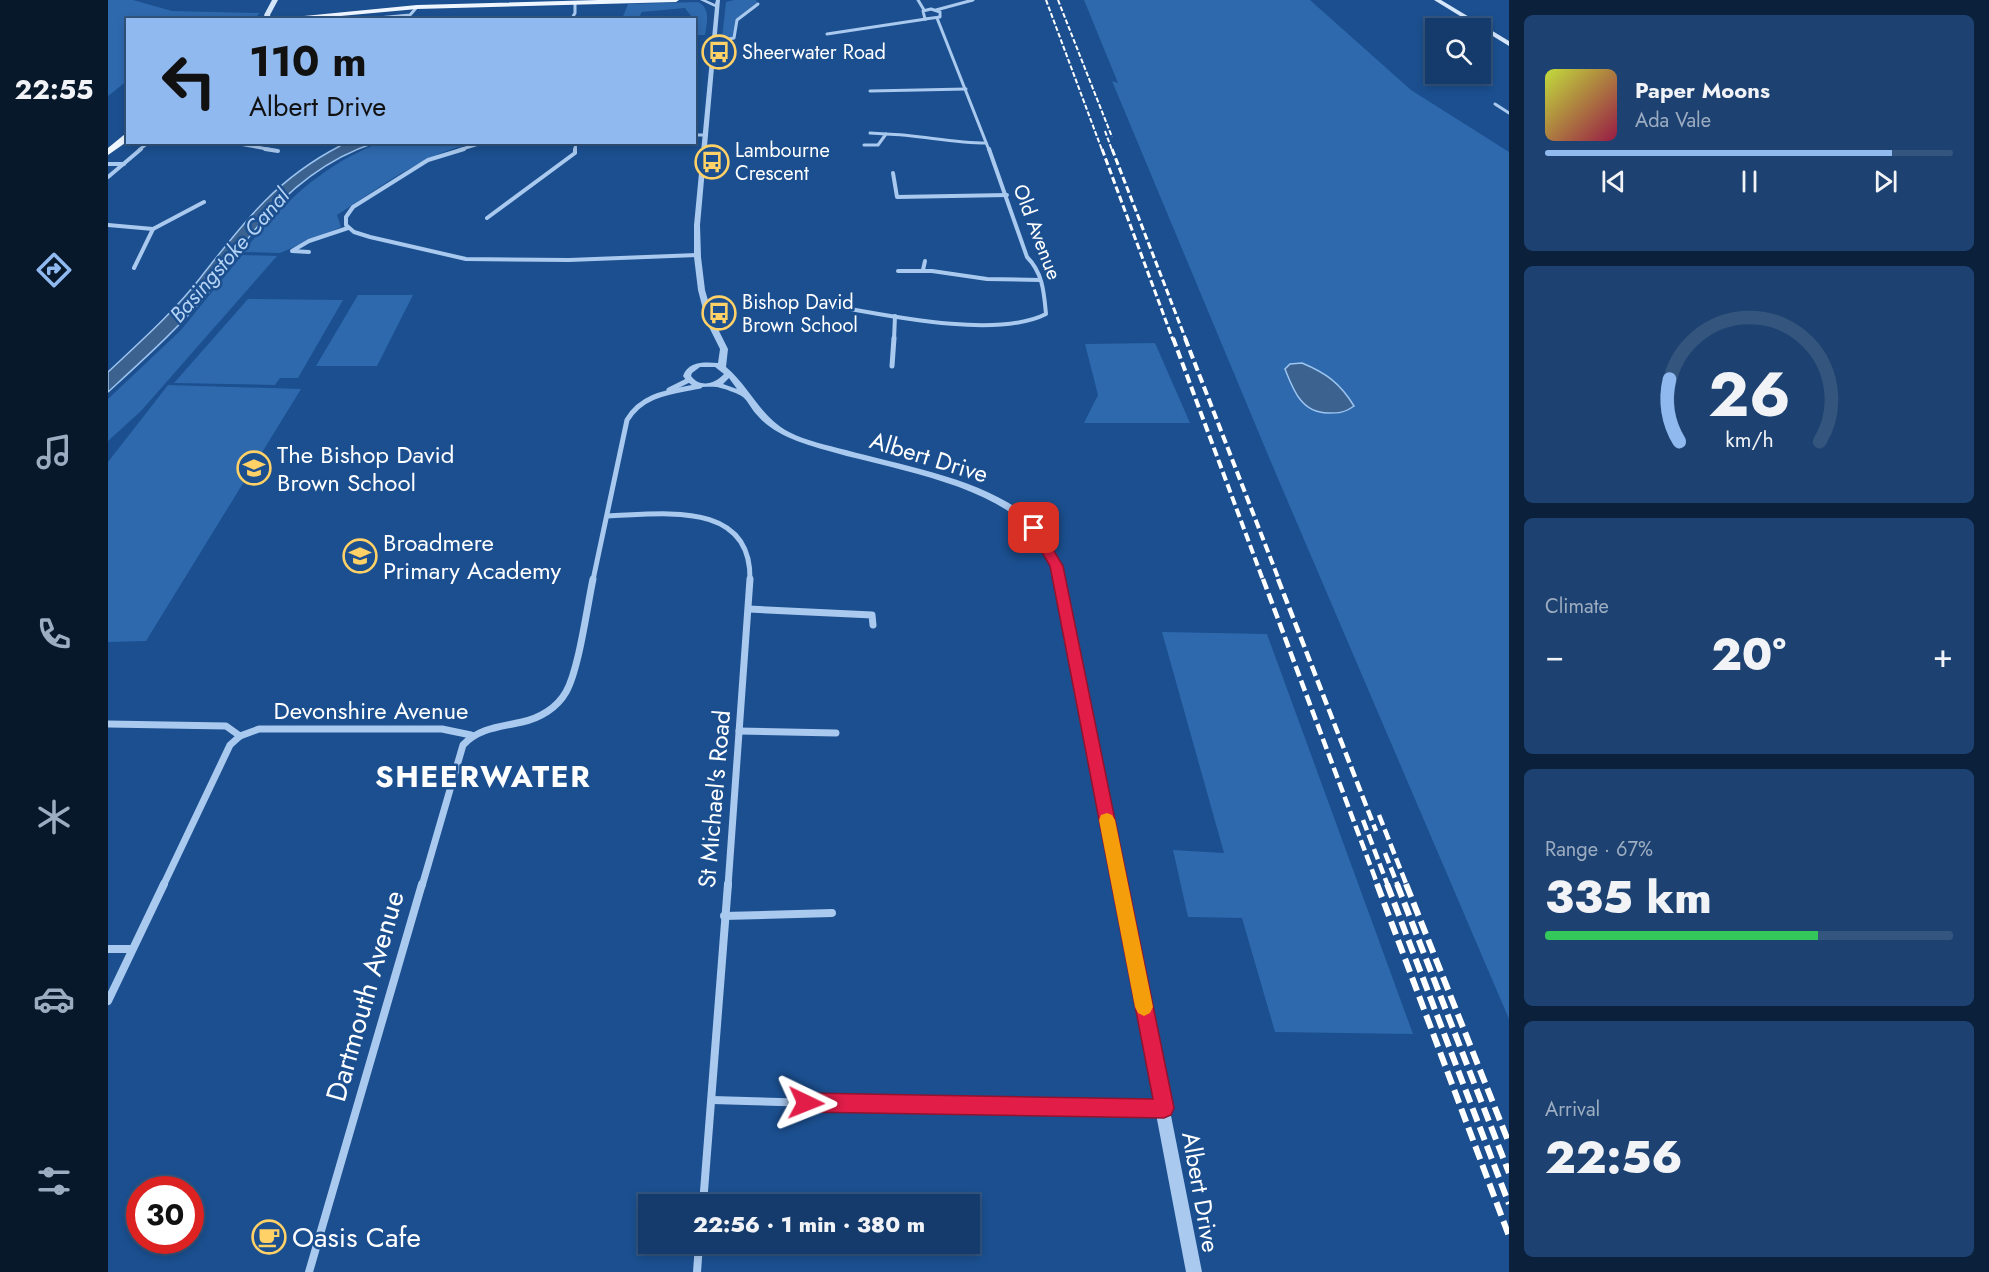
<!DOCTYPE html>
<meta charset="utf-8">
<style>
body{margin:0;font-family:Jost,sans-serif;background:#1d4271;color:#f1f3f6;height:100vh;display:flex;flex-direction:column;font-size:22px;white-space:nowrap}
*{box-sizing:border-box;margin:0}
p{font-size:20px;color:#9dadc1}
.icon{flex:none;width:33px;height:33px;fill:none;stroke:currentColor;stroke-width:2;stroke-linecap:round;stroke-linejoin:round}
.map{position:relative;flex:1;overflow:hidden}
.sheet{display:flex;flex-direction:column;gap:15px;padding:15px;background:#0b203b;width:480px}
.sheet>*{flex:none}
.top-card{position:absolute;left:18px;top:18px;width:570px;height:126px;border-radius:0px;box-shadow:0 3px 9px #0003,0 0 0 2px #33557e;background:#90b9f0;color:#111;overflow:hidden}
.fabs{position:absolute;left:1317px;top:18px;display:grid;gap:12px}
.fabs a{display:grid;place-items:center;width:66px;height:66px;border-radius:0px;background:#143b6b;box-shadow:0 3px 9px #0003,0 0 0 2px #33557e;font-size:30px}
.speed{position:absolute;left:18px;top:1176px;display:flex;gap:12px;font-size:30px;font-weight:700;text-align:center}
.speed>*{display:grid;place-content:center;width:78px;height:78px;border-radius:50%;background:#143b6b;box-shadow:0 3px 9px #0003,0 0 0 2px #33557e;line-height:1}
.speed .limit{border:9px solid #d22;background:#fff;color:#111}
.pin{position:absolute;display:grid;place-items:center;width:51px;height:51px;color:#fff;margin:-26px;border-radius:12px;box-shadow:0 3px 9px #0006}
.me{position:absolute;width:66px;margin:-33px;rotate:92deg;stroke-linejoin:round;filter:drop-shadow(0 0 4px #0008)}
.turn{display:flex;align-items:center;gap:21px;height:126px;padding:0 24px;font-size:27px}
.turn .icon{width:78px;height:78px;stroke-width:2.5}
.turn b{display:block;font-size:42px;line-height:51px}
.big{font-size:45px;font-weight:800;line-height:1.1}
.sheet .tile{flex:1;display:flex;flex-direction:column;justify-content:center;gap:9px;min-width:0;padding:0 21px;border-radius:9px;background:#1d4271}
.sheet .dial{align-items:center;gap:0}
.dial svg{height:156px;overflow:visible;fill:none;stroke:#33557e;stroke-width:7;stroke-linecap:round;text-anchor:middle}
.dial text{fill:#f1f3f6;stroke:none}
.song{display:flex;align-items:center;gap:18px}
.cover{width:72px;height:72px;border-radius:9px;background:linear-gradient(135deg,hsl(70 70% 55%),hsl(340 70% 35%))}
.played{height:6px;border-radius:3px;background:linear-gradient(90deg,#90b9f0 85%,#33557e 85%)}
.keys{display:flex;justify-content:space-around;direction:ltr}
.heat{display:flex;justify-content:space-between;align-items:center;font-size:33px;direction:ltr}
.charge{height:9px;border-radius:4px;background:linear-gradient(90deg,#34c759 67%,#33557e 0)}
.trip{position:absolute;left:530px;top:1194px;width:342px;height:60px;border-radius:0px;background:#143b6b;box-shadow:0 3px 9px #0003,0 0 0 2px #33557e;font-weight:800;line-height:60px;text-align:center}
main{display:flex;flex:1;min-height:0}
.menu{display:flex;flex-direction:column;width:108px;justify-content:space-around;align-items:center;background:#08182b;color:#9dadc1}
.menu .icon{width:42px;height:42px}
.menu .selected{color:#90b9f0}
.menu b{font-size:27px;color:#f1f3f6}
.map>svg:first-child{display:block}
</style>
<main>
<nav class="menu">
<b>22:55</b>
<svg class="icon selected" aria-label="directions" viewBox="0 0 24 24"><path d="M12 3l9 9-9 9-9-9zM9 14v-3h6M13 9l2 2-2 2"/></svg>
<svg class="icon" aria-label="music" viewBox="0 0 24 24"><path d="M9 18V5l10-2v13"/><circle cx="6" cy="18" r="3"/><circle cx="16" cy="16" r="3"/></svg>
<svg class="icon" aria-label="phone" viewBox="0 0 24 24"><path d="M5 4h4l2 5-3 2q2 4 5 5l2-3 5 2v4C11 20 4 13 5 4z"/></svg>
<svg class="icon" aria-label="climate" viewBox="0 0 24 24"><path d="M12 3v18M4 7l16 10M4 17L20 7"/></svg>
<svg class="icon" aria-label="car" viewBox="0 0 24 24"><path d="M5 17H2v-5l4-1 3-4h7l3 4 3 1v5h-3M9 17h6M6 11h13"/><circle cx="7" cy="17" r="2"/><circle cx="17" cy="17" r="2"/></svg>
<svg class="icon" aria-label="filters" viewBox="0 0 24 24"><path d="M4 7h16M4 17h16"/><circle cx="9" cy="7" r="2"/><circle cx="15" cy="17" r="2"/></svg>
</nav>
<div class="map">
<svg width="1401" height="1272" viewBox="0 0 1401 1272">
<rect width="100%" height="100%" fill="#1b4f8f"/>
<g fill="#2e69ad">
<path d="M 0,0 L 25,0 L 64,11 L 152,13 L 145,19 L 20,20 L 19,81 L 0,96 Z"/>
<path d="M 626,0 L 648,0 L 650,4 L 629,20 L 627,36 L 614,39 L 618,2 Z"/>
<path d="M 976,0 L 1202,0 L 1303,90 L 1401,152 L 1401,1019 L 1168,474 L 1004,81 L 1010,83 Z"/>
<path d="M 590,2 C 603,8 599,23 597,35 L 587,35 L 586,20 L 577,8 L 534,12 L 530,19 L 514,19 L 520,4 Z"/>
<path d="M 271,143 L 367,143 C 315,153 273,187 229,215 L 233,227 L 172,253 L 135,252 C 173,205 214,165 271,143 Z"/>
<path d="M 134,255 L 169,256 L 33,411 L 0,441 L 0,399 L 73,330 Z"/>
<path d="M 250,295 L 305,295 L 269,366 L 208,366 Z"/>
<path d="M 140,299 L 235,300 L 190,378 L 172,378 L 167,385 L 66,383 Z"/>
<path d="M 1047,343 L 1082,423 L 976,423 L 990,395 L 977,344 Z"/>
<path d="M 60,385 L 193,389 L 38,641 L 0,642 L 0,462 Z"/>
<path d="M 1054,632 L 1159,634 L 1305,1034 L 1167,1032 L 1134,918 L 1080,917 L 1065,850 L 1116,853 Z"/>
</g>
<g fill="#3c6290" stroke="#9cc4f0" stroke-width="1.5">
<path d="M 231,142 L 266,143 C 212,161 169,199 135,245 C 125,258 116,273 106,286 C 74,325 37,358 0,392 L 0,372 C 32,342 66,312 93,277 C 136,222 168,179 232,146 Z"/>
<path d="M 1194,363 C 1218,373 1232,383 1246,406 C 1236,413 1231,413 1220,413 C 1193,413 1185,389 1177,369 L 1182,364 Z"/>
</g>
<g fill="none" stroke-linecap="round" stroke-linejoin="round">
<g stroke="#a9c9ee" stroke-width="3">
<path d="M 810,0 L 816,10"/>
<path d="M 823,9 L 832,12 L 832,17 L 817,19 L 815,11 Z"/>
<path d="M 828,10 L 865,0"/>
<path d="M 829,18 L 881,150"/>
<path d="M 248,20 L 302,15 L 309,7"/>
<path d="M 463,20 L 467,13 L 467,3"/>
<path d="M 719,34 L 818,19"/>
<path d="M 605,42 L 626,38 L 629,20 L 650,4"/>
<path d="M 762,91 L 858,89"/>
<path d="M 1387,104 L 1401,113"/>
<path d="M 778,134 C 812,135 844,143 878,143"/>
<path d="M 586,135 L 598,135"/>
<path d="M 120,142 L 165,150"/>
<path d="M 756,145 L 770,145 L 778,134 L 762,133"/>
<path d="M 31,150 L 41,142"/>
<path d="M 351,150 L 377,142"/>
<path d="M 467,150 L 468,142"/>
</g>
<g stroke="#a9c9ee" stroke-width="4">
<path d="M 157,149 L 170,151"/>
<path d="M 356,149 L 320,160 L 245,207 L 238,217 L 238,225 L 246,232 L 262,237 L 358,259 L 461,260 L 589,255"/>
<path d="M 0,164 L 16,164"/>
<path d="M 785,173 L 789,197 L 899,195"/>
<path d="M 0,177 L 33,149"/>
<path d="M 379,218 L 467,153 L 467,149"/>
<path d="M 0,225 L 45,229"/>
<path d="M 201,252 L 184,251 L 201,241 L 240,228"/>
<path d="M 26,268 L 45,229 L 96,202"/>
<path d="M 815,270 L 817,261"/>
<path d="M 790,271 L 824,271 L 879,279 L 932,280"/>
<path d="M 715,304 C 772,314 887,340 938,314 C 936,293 935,273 919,257 L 881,149"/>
<path d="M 786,340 L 787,316"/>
</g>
<g stroke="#a9c9ee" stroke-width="5">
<path d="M 784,366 L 786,338"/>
<path d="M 561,390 L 581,380"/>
<path d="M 500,516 C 556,514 644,500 642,580"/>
<path d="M 485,580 L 519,420 C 535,393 564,392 592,386"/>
</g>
<g stroke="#a9c9ee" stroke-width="7">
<path d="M 641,609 L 764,615 L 765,625"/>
<path d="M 0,724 L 118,726 L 132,736"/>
<path d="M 631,731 L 728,733"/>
<path d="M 55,886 L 122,745 L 132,736 L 151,729 L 334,729 L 363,735"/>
<path d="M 314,886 L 355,745 C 371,728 392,727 414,722 C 432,718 449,708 458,692 C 471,669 479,607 485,579"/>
<path d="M 620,886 L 642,579"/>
</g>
<g stroke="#a9c9ee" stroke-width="8">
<path d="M 616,916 L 724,913"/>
<path d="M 0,949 L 23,949"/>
<path d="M 0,1001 L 56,884"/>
<path d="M 604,1100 L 816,1106 L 1053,1108"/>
<path d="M 595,1204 L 620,884"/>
<path d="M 201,1272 L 314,884"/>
<path d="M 589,1272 L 591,1244"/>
</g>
<path fill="#a9c9ee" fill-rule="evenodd" d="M 592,0 L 598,0 L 607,4 L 608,0 L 612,0 L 592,225 L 593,257 L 597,290 L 606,321 L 620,349 L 618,367 C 642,387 652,417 681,432 C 699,441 718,445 738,450 C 795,466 879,479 924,520 C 937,533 946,550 954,566 L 1094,1272 L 1078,1272 L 944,566 C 937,552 930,538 920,527 C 869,476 756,466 689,441 C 674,435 660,428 649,415 C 644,410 640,401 635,397 C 632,394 612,387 608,387 C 593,386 585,391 575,376 C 580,361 597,362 610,363 L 612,349 L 598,321 L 590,290 L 586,257 L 586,225 L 607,7 ZM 592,367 L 607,367 L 616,374 C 607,384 592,388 583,376 L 584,373 ZM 621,378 L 629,389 L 615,384 Z"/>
<g fill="#d6e6fa" fill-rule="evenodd">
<path d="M 164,0 L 170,0 L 162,15 L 163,18 L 158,19 L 156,15 Z"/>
<path d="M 1326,0 L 1333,0 L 1401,41 L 1401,46 Z"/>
</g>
<g fill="#f0f6ff" fill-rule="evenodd">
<path d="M 490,0 L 571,0 L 568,2 L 309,9 L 189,20 L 155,20 L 309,5 Z"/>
<path d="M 17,134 L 20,134 L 20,141 L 0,155 L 0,148 Z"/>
</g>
<g stroke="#fff" stroke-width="2" stroke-dasharray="5 2" stroke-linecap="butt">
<path d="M 938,0 L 994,150"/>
<path d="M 950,0 L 1004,137"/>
<path d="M 997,131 L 1004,150"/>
</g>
<g stroke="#fff" stroke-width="3" stroke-dasharray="7 3" stroke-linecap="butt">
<path d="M 994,149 L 1065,340"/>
<path d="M 1004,149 L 1078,340"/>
</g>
<g stroke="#fff" stroke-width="4" stroke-dasharray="9 4" stroke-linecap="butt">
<path d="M 1065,338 L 1155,580"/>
<path d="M 1077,338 L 1171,580"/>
</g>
<g stroke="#fff" stroke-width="4.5" stroke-dasharray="11 4.5" stroke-linecap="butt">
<path d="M 1155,579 L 1270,886"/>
<path d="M 1170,579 L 1268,831"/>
<path d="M 1271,815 L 1299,886"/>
<path d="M 1255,820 L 1280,886"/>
<path d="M 1277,853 L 1290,886"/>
</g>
<g stroke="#fff" stroke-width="6" stroke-dasharray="14 6" stroke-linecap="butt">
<path d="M 1269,884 L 1401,1236"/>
<path d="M 1279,884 L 1401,1204"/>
<path d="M 1289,884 L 1401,1173"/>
<path d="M 1298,884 L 1401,1143"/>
</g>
</g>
<path fill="#e11d48" stroke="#92132f" stroke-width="1.5" d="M 926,524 L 931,526 L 955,566 L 1066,1108 L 1063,1115 L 1056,1118 L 698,1112 L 692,1110 L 689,1103 L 692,1096 L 698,1093 L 1045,1099 L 942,566 L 920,528 Z"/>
<path fill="#f59e0b" d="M 999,813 L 1004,815 L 1007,820 L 1045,1007 L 1042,1013 L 1036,1016 L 1030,1013 L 1027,1007 L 991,820 L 993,815 Z"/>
<defs>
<symbol id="bus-ring" viewBox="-11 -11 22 22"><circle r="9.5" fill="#1b4f8f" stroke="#ffd166" stroke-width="1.5"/><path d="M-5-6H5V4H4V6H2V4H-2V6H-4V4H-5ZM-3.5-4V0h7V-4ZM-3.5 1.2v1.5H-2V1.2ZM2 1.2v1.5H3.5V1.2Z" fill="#ffd166"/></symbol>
<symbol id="school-ring" viewBox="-11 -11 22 22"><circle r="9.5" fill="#1b4f8f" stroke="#ffd166" stroke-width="1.5"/><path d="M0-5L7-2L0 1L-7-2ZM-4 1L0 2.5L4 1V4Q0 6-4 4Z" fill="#ffd166"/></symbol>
<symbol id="cafe-ring" viewBox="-11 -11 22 22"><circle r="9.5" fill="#1b4f8f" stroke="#ffd166" stroke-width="1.5"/><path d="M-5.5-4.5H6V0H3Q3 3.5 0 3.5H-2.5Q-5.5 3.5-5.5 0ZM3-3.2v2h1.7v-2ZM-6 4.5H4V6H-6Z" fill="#ffd166"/></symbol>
</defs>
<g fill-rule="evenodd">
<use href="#bus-ring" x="592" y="33" width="38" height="38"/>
<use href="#bus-ring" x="585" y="143" width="38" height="38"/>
<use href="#bus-ring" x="592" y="294" width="38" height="38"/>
<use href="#school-ring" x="127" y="449" width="38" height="38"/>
<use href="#school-ring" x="233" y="537" width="38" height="38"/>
<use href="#cafe-ring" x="142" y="1218" width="38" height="38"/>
</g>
<g text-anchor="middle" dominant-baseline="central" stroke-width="5" stroke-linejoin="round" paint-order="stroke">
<g font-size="20" fill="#fff" stroke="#1b4f8f" text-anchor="start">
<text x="634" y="52">Sheerwater Road</text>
<text x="627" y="150">Lambourne<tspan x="627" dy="23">Crescent</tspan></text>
<text x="634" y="302">Bishop David<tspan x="634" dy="23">Brown School</tspan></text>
</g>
<g font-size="20" fill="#fff" stroke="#1b4f8f">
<text transform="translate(929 232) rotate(69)">Old Avenue</text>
</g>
<g font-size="22" font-style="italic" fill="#b5d3f5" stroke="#1b4f8f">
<text transform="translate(121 255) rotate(-49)">Basingstoke Canal</text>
</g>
<g font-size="24" fill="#fff" stroke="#1b4f8f" text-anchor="start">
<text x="169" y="454">The Bishop David<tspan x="169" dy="28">Brown School</tspan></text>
<text x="275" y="542">Broadmere<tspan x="275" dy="28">Primary Academy</tspan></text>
</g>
<g font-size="24" fill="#fff" stroke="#1b4f8f">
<text transform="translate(821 457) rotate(17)">Albert Drive</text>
<text x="263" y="710">Devonshire Avenue</text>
<text transform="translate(606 799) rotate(-85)">St Michael's Road</text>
<text transform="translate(1093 1192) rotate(80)">Albert Drive</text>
</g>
<g font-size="28" fill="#fff" stroke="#1b4f8f">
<text transform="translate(257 996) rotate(-74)">Dartmouth Avenue</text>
</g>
<g font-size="28" fill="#fff" stroke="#1b4f8f" text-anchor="start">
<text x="184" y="1237">Oasis Cafe</text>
</g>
<g font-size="30" font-weight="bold" letter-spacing="1.5" fill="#fff" stroke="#1b4f8f">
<text x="375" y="776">SHEERWATER</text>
</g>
</g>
</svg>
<div class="fabs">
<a><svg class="icon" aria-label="search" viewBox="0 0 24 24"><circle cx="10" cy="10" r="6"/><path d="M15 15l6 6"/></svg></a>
</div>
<div class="speed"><div class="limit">30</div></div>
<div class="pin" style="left:926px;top:528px;background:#d93025"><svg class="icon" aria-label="arrive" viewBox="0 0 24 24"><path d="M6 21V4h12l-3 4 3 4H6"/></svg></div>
<svg class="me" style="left:698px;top:1103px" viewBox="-20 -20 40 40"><path d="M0-17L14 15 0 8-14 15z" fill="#e11d48" stroke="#fff" stroke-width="4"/></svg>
<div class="trip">22:56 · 1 min · 380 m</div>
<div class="top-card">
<div class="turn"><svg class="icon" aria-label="left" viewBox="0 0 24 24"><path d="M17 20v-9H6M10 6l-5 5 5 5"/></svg><div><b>110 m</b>Albert Drive</div></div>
</div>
</div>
<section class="sheet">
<div class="tile">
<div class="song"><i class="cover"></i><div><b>Paper Moons</b><p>Ada Vale</p></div></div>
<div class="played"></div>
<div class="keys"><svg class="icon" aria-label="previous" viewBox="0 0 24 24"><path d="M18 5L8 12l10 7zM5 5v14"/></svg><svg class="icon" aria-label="pause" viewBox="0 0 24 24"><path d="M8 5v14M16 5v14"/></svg><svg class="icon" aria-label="next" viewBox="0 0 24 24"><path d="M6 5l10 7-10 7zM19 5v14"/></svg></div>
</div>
<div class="tile dial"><svg viewBox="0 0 100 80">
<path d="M14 69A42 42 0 1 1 86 69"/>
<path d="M14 69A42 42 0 0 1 9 37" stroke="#90b9f0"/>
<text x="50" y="56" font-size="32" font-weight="700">26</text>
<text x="50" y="72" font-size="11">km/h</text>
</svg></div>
<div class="tile"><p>Climate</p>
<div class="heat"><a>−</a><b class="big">20°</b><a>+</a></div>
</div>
<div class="tile"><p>Range · 67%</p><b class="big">335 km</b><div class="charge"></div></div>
<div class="tile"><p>Arrival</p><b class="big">22:56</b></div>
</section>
</main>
